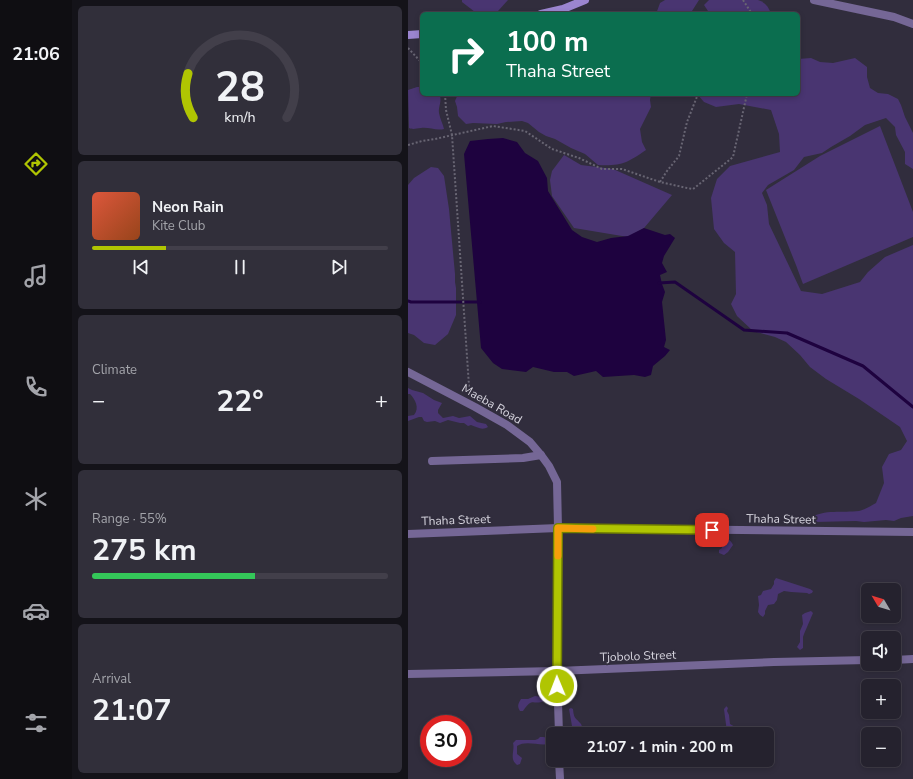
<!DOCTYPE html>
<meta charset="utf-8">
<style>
body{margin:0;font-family:"Nunito Sans",sans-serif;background:#312f3a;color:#f1f3f6;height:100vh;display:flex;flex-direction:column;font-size:15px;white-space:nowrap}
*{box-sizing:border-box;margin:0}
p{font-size:13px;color:#a3a4aa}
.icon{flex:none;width:22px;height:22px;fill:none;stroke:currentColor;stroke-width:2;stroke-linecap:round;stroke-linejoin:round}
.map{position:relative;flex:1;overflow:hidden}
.drawer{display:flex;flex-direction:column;gap:6px;padding:6px;background:#141319;width:336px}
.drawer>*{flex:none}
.top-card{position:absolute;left:12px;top:12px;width:380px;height:84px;border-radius:6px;box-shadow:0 2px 6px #0003,0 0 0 1px #423f4a;background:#0b6e4f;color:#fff;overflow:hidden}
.needle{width:26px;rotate:308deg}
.buttons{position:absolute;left:453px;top:583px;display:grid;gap:8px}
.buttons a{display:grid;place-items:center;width:40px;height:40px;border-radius:6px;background:#25222e;box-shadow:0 2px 6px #0003,0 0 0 1px #423f4a;font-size:20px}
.speed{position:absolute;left:12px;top:715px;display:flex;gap:8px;font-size:20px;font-weight:700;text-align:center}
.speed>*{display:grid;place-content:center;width:52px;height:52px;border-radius:50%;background:#25222e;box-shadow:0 2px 6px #0003,0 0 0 1px #423f4a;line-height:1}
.speed .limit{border:6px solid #d22;background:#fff;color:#111}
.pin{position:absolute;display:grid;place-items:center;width:34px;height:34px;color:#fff;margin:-17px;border-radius:8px;box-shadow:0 2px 6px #0006}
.me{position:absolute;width:44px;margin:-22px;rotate:359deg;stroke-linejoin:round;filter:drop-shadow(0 0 3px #0008)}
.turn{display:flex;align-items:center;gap:14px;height:84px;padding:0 20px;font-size:18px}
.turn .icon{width:52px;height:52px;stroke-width:2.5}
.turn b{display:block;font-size:28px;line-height:34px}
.big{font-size:30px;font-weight:700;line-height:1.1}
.drawer .card{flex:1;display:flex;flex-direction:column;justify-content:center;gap:6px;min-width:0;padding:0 14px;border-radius:6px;background:#312f3a}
.drawer .dial{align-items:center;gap:0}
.dial svg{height:104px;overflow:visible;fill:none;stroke:#423f4a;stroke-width:7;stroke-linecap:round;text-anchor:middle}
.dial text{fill:#f1f3f6;stroke:none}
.song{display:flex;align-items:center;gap:12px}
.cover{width:48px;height:48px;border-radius:6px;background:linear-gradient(135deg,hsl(10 70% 55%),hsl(20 70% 35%))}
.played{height:4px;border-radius:2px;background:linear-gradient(90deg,#b0c502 25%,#423f4a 25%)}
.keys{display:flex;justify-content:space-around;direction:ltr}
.heat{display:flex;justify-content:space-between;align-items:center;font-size:22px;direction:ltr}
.charge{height:6px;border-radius:3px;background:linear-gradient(90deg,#34c759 55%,#423f4a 0)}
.trip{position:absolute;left:138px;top:727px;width:228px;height:40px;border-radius:6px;background:#25222e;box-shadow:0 2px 6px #0003,0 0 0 1px #423f4a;font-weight:700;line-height:40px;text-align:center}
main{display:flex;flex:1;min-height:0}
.menu{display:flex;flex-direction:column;width:72px;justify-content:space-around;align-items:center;background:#0f0e12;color:#a3a4aa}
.menu .icon{width:28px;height:28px}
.menu .active{color:#b0c502}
.menu b{font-size:18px;color:#f1f3f6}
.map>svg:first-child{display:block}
</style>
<main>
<nav class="menu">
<b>21:06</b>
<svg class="icon active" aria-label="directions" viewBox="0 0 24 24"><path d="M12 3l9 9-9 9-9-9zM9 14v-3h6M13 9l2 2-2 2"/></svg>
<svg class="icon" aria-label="music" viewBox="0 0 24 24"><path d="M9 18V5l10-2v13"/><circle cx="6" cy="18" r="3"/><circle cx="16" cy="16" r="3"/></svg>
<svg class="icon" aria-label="phone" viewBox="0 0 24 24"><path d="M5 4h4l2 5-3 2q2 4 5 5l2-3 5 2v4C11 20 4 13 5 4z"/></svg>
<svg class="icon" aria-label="climate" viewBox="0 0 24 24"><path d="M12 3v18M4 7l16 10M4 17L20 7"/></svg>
<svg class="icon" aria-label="car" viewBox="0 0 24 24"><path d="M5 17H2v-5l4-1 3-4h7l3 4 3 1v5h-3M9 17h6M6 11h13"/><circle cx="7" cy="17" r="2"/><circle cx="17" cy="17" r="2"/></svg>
<svg class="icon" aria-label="filters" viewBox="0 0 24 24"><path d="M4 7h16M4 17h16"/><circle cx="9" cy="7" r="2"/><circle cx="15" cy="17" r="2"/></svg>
</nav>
<section class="drawer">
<div class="card dial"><svg viewBox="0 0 100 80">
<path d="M14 69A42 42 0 1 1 86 69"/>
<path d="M14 69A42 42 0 0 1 10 35" stroke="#b0c502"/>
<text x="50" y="56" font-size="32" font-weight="700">28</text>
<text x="50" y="72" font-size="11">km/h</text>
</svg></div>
<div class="card">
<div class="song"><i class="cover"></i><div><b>Neon Rain</b><p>Kite Club</p></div></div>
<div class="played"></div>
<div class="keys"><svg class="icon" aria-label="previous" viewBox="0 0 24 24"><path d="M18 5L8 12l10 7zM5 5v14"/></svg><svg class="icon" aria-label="pause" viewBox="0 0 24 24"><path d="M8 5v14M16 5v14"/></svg><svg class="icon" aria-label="next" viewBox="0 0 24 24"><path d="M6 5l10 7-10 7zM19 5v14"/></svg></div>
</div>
<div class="card"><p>Climate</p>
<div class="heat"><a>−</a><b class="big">22°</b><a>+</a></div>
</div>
<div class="card"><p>Range · 55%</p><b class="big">275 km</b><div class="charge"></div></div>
<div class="card"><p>Arrival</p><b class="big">21:07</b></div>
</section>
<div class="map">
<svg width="505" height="779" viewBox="0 0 505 779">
<rect width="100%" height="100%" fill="#312d3d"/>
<g fill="#493571">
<path d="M 54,0 L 100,0 L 90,11 L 67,12 L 54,2 Z"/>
<path d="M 257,0 L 291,0 L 284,11 L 270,13 L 269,14 L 248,14 L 252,3 Z"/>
<path d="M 301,0 L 350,0 C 357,2 361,7 363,14 L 302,14 L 296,5 Z"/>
<path d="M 403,58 L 412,62 L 425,63 L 447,58 L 459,67 L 459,77 L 462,88 L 470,93 L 480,94 L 490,99 L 493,105 L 497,117 L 505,133 L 505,169 L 497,164 L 497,152 L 488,135 L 487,127 L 478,118 L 457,125 L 442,136 L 423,147 L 414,153 L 396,157 L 386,170 L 360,185 L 354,193 L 359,205 L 361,224 L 393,291 L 414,294 L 452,282 L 460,272 L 477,257 L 505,245 L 505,516 L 493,518 L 486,521 L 478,520 L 456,522 L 448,521 L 407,522 L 402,518 C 416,509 435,513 451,511 C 456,510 463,506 468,503 L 476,483 L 474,467 L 481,454 L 493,450 L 499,441 L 492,427 L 451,399 L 418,379 L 402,367 L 392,355 L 378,342 L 367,337 L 345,331 L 329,316 L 323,304 L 328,294 L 327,252 L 316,243 L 306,229 L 303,198 L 309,179 L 322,166 L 372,152 L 371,134 L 363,110 L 331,104 L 308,107 L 296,102 L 289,94 L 390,94 L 390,59 Z"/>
<path d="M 9,87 L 14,87 L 14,94 L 31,94 C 35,100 30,106 31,113 C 32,119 35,124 36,129 C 28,131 21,127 13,128 C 8,128 6,130 1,128 L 0,90 Z"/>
<path d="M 50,94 L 243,94 L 242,100 L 243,107 L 232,129 L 234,142 L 238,150 C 219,163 214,166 190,165 L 177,154 L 163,148 L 147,139 L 138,136 L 131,132 L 120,123 L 114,121 L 98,122 L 89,124 L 65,123 L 58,124 L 50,116 L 49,107 L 47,101 Z"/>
<path d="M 472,126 L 505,212 L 505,237 L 395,284 L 388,265 L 358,190 L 412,156 Z"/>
<path d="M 156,155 L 173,165 L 205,169 L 264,195 L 236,228 L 220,237 L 166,228 L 144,196 L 142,180 L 144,171 Z"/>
<path d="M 23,167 L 30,168 L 36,176 L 41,209 L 47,274 L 47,282 L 48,288 L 48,315 L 40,334 L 27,345 L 16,343 L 6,335 L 0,333 L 0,185 L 6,178 Z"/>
<path d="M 0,388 L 4,390 L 15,393 L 26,400 L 34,403 L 30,410 L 30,413 L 35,418 L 45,416 L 51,418 L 62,416 L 69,422 L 78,424 L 80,427 C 74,431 69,427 63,425 L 60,426 L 56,423 L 52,423 L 40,420 L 32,423 L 27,421 L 19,422 L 16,421 L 14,417 L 11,417 L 0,421 L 0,416 L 6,415 C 12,408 7,399 2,394 L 0,394 Z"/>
<path d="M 314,537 C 319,538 323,540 325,545 L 320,552 L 316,555 L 311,553 L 311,550 L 314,548 L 314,546 L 311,541 Z"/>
<path d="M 368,578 L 402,589 L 405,591 L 404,593 L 401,594 L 399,593 L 383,592 L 376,591 L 370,594 L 369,600 L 366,604 L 360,605 L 357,611 L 357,614 L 355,617 L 352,615 L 350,612 L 351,605 L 350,596 L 353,595 L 355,591 L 363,589 L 366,584 L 366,581 Z"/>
<path d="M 403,611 L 405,613 L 396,634 L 395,637 L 395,648 L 392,650 L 389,647 L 392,642 L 392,631 L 395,624 L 394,615 L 397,613 Z"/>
<path d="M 127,696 L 135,697 L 136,701 C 125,706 125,696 115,711 L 112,711 C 109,706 110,704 113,699 L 120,699 Z"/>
<path d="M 318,706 L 320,708 L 319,711 L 321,715 L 322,724 C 324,725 327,727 329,728 C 334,728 336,728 336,734 C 330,734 325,732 319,733 C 319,730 316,710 316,709 C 317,708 318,707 318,706 Z"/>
<path d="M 163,708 L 165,709 C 166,719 167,717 173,724 C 175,727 174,731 176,734 L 166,734 L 166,731 L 164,726 L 161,709 Z"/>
<path d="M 132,737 C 137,737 139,737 141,741 L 141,744 C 130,746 118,740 109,746 L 109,754 L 114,758 L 112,764 L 109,765 L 107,763 C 102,757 107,750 105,743 L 108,740 L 127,740 L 130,739 Z"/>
</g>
<path fill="#1e023f" d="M 95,138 L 109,142 L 117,153 L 130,161 L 139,178 L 140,191 L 164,230 L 174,237 L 189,242 L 203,238 L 220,236 L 236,228 L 257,235 L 262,234 L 267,238 L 256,256 L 254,263 L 259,272 L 252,275 L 254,284 L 257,292 L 254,302 L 258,340 L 256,347 L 262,350 L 257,356 L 245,366 L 243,375 L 237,377 L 226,375 L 195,377 L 188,371 L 166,376 L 159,372 L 146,372 L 125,367 L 118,372 L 94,369 L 85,363 L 73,348 L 56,154 L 62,141 L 80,139 Z"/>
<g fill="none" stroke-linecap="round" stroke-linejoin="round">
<g stroke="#1e023f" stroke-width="3">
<path d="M 251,283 L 267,282 L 336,330 L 379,333 L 455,366 L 505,407"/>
<path d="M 0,301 L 3,302 L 72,302"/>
</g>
<g stroke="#686573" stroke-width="2" stroke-dasharray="2 2" stroke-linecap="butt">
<path d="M 335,0 L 344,14"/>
<path d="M 0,48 L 14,63"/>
<path d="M 37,94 L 38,110 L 44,135 L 61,386 L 63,395"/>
<path d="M 0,145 L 14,141 L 27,139 L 85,126 L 117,131 L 144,149 L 171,158 L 194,169 L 214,169 L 252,182 L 279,188 L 285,189 L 325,157 L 339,94"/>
<path d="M 252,182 L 259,171 L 271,156 L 279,122 L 290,94"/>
</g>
<g stroke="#756796" stroke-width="8">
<path d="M 406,0 L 486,17 L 505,24"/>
<path d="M 0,372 L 67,407 L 99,425 L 122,442 L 133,455 L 141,466 L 149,482 L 150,528 L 149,671 L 151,734"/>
<path d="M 24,461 L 115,458 L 133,455"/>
<path d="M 0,534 L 150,528 L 505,532"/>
<path d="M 486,660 L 505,659"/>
<path d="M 0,674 L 149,671 L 366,662 L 460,660"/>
<path d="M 151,760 L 152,779"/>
</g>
<g stroke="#9b85d0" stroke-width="8">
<path d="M 133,14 L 155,9 L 177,0"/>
<path d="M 0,35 L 14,34"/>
</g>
</g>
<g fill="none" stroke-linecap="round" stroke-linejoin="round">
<defs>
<path id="route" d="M 149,686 L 150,528 L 304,530"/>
</defs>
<use href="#route" stroke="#728001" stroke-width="10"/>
<use href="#route" stroke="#b0c502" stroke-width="7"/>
<path stroke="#f59e0b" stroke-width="7" d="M 150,556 L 150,528 L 185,529"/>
</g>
<g text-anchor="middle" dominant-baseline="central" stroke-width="4" stroke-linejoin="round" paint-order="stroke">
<g font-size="12" fill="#d7d5df" stroke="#312d3d">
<text transform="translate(84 404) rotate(30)">Maeba Road</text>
<text transform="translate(373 519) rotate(1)">Thaha Street</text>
<text transform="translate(48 520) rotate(-2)">Thaha Street</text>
<text transform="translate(230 656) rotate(-2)">Tjobolo Street</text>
</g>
</g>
</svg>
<div class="buttons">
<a><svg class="needle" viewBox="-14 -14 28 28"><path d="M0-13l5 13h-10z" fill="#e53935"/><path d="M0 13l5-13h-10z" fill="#a3a4aa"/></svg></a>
<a><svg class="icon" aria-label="sound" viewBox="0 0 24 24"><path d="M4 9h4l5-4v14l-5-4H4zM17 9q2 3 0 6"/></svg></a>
<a>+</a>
<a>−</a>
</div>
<div class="speed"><div class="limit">30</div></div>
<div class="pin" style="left:304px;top:530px;background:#d93025"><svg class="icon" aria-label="arrive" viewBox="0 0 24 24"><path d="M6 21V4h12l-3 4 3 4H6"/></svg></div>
<svg class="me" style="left:149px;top:686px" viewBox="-20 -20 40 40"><circle r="17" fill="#b0c502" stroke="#fff" stroke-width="3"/><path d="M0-11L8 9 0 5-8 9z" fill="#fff"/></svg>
<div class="trip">21:07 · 1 min · 200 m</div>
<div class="top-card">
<div class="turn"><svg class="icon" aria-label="right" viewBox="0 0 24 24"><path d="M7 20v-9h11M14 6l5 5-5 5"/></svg><div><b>100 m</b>Thaha Street</div></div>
</div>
</div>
</main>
